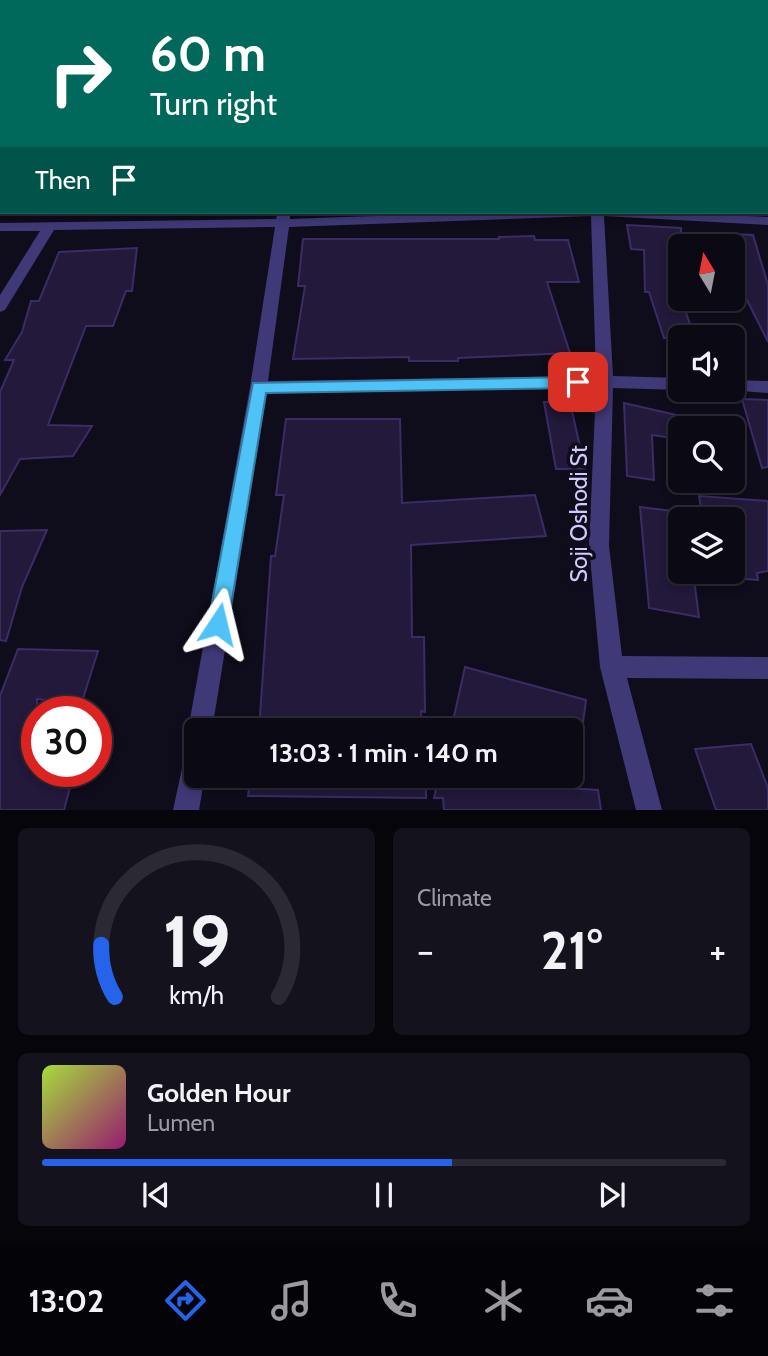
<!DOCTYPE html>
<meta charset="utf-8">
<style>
body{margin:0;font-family:Cabin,sans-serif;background:#14121d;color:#f1f3f6;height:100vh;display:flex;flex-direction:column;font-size:26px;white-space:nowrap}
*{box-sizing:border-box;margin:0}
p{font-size:23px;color:#9a9aa0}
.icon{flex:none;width:38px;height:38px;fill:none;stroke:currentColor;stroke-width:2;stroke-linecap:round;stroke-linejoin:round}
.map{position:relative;height:810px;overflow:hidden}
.drawer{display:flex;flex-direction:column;gap:18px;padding:18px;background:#06050b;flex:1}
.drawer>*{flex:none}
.banner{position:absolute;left:0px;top:0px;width:768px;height:214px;box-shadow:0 4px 10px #0003,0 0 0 2px #2b2a34;background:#00695c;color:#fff;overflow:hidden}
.needle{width:46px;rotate:350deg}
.fabs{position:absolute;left:668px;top:234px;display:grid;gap:14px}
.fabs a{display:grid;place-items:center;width:77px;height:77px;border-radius:10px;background:#0b0914;box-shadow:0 4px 10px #0003,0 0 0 2px #2b2a34;font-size:35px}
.speed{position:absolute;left:21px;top:696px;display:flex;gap:14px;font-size:35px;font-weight:700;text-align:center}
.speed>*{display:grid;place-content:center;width:91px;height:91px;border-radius:50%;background:#0b0914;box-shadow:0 4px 10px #0003,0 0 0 2px #2b2a34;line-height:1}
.speed .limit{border:10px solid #d22;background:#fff;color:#111}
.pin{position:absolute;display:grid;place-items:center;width:60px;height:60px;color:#fff;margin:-30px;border-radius:14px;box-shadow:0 4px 10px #0006}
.me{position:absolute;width:77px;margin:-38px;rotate:10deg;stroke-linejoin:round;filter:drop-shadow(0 0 5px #0008)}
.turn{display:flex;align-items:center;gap:24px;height:147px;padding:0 35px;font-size:32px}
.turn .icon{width:91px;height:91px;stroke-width:2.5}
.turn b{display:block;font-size:49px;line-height:60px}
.then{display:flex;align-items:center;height:66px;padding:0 35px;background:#0003;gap:14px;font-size:26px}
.big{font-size:52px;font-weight:800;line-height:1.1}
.drawer .card{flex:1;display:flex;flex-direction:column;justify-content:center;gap:10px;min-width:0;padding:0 24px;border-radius:10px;background:#14121d}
.drawer .dial{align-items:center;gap:0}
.dial svg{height:182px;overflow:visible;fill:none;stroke:#2b2a34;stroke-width:7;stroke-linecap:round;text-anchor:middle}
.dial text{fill:#f1f3f6;stroke:none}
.song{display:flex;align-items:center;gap:21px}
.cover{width:84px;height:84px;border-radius:10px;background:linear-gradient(135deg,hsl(80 70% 55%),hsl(320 70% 35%))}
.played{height:7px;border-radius:4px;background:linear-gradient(90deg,#2563eb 60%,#2b2a34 60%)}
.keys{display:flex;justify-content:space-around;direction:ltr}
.heat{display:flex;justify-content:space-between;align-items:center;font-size:38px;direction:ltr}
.drawer .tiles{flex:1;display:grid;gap:18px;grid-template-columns:1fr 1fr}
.card:last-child{grid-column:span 2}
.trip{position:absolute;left:184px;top:718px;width:399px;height:70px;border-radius:10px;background:#0b0914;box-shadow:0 4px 10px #0003,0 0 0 2px #2b2a34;font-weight:800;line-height:70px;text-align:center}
.tab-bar{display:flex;height:112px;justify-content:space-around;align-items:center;background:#040408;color:#9a9aa0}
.tab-bar .icon{width:49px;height:49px}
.tab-bar .current{color:#2563eb}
.tab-bar b{font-size:32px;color:#f1f3f6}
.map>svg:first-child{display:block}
</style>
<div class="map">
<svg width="768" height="810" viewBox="0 0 768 810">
<rect width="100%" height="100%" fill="#0f0c1b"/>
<g fill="#22193b" stroke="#3b2c66" stroke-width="2">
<path d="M 627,225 L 681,228 L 681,299 L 695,338 L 664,338 L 649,292 L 645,292 L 644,250 L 631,249 Z"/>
<path d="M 733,234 L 753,235 L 768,285 L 768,342 L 733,272 Z"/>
<path d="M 534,236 L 535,240 L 568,240 L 579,282 L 547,282 L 570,353 L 458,358 L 458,361 L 409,361 L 409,357 L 293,359 L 305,286 L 298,286 L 303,239 L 499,239 L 499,237 Z"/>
<path d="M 137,248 L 132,291 L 126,291 L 113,326 L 86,326 L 48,425 L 92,426 L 73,456 L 20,459 L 0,495 L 0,392 L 14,360 L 5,360 L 22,332 L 31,301 L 39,301 L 59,252 Z"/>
<path d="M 742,399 L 768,400 L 768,467 L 762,468 Z"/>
<path d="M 544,402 L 570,402 L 585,469 L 556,469 Z"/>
<path d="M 624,403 L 681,416 L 681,439 L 652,435 L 654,480 L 627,476 Z"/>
<path d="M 286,419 L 400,419 L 402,503 L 535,495 L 546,536 L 411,545 L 412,637 L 424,637 L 425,712 L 421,711 L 422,730 L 259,730 L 271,556 L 275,556 L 284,495 L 276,495 Z"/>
<path d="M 699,496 L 768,501 L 768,571 L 757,573 L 758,580 L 733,578 L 733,520 L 703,520 Z"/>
<path d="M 640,507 L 681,512 L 681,572 L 693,572 L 699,617 L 649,608 Z"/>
<path d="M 47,530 L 22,587 L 6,641 L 0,640 L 0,531 Z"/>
<path d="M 18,649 L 98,651 L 81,705 L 37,699 L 37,772 L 74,772 L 64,810 L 0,810 L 0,696 Z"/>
<path d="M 465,667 L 586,700 L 582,730 L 484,730 L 453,721 Z"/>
<path d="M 751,744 L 768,788 L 768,810 L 716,810 L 695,749 Z"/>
<path d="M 251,775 L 426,775 L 426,798 L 248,796 Z"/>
<path d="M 439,775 L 485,775 L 486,783 L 598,790 L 601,810 L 444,810 L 443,798 L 434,798 Z"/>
</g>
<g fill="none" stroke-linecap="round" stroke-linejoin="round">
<g fill="#3f3978" fill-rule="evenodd">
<rect x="189" y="0" width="8" height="2"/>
<path d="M 301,0 L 309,0 L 300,2 Z"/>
<path d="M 503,0 L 511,0 L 512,2 L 504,2 Z"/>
<path d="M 662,0 L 671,0 L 672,2 L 663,2 Z"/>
<path d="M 763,0 L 768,0 L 768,5 L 762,2 Z"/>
<rect x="0" y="43" width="2" height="6"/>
<rect x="766" y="72" width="2" height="8"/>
<path d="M 278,212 L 290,212 L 290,219 C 449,213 608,209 768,217 L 768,225 L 604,216 L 613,376 L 681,378 L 681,390 L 613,388 L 609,546 L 622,656 L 768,657 L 768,679 L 627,678 L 662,810 L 636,810 L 600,667 L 589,546 L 596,388 L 267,393 L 212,730 L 196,730 L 196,741 L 191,739 L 188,730 L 250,387 L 275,227 L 54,230 L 5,310 L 0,312 L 0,295 L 40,231 L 0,231 L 0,223 L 276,219 ZM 591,216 L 596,376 L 268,381 L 289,227 Z"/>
<path d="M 733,380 L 768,381 L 768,393 L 727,390 L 733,390 Z"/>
<path d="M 196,741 L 196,775 L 205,775 L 199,810 L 173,810 L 187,745 Z"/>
</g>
</g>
<path fill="#4fc3f7" stroke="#337fa1" stroke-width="2" d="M 578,377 L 586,382 L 578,388 L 266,393 L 228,624 L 225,631 L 218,634 L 211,631 L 208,624 L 253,383 Z"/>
<g text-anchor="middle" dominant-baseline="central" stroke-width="7" stroke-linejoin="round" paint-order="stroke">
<g font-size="23" fill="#d2c9fc" stroke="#0f0c1b">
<text transform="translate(579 514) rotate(-90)">Soji Oshodi St</text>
</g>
</g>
</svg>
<div class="fabs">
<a><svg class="needle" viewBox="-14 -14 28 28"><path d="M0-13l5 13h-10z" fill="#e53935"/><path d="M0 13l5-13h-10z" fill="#9a9aa0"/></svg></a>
<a><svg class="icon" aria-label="sound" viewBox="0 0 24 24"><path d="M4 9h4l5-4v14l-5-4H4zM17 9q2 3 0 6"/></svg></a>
<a><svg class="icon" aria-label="search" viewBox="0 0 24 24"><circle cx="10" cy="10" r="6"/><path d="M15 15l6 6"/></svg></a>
<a><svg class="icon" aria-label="layers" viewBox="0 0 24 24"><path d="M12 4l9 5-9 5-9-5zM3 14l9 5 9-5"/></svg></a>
</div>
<div class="speed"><div class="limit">30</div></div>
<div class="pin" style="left:578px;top:382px;background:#d93025"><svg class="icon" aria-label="arrive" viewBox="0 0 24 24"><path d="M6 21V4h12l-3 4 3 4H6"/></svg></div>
<svg class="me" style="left:218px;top:624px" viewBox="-20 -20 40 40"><path d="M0-17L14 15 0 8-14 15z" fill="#4fc3f7" stroke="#fff" stroke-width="4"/></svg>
<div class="trip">13:03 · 1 min · 140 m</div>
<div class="banner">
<div class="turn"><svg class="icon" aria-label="right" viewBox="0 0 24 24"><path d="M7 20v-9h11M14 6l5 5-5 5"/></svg><div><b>60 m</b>Turn right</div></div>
<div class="then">Then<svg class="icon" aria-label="arrive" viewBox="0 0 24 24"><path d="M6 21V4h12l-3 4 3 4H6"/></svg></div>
</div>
</div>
<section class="drawer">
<div class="tiles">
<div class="card dial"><svg viewBox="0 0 100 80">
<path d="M14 69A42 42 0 1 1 86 69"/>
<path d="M14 69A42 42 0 0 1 8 46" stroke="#2563eb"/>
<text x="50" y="56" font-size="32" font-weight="700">19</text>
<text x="50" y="72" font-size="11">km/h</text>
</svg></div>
<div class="card"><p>Climate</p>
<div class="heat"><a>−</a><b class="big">21°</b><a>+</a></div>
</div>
<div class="card">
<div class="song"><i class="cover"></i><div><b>Golden Hour</b><p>Lumen</p></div></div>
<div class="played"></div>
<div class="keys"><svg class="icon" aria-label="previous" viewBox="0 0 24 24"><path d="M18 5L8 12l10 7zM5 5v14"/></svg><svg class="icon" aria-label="pause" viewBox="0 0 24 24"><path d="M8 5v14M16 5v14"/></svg><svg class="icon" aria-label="next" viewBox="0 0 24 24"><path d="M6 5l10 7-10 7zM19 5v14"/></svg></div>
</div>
</div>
</section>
<nav class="tab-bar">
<b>13:02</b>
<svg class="icon current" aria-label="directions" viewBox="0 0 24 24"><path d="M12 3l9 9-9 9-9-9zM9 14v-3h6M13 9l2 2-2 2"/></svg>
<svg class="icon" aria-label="music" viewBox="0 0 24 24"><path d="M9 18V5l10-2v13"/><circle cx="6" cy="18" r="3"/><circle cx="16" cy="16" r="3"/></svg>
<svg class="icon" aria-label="phone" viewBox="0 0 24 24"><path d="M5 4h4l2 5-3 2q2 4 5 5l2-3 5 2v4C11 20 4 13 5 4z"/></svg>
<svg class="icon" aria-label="climate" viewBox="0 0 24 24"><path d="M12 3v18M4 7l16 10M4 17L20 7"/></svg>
<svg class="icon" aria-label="car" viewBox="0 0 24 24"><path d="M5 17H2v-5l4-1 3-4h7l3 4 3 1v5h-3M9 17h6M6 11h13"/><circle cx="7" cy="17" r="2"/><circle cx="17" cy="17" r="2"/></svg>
<svg class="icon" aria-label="filters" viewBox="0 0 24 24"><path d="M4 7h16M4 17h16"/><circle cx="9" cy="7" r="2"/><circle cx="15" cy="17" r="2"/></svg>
</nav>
